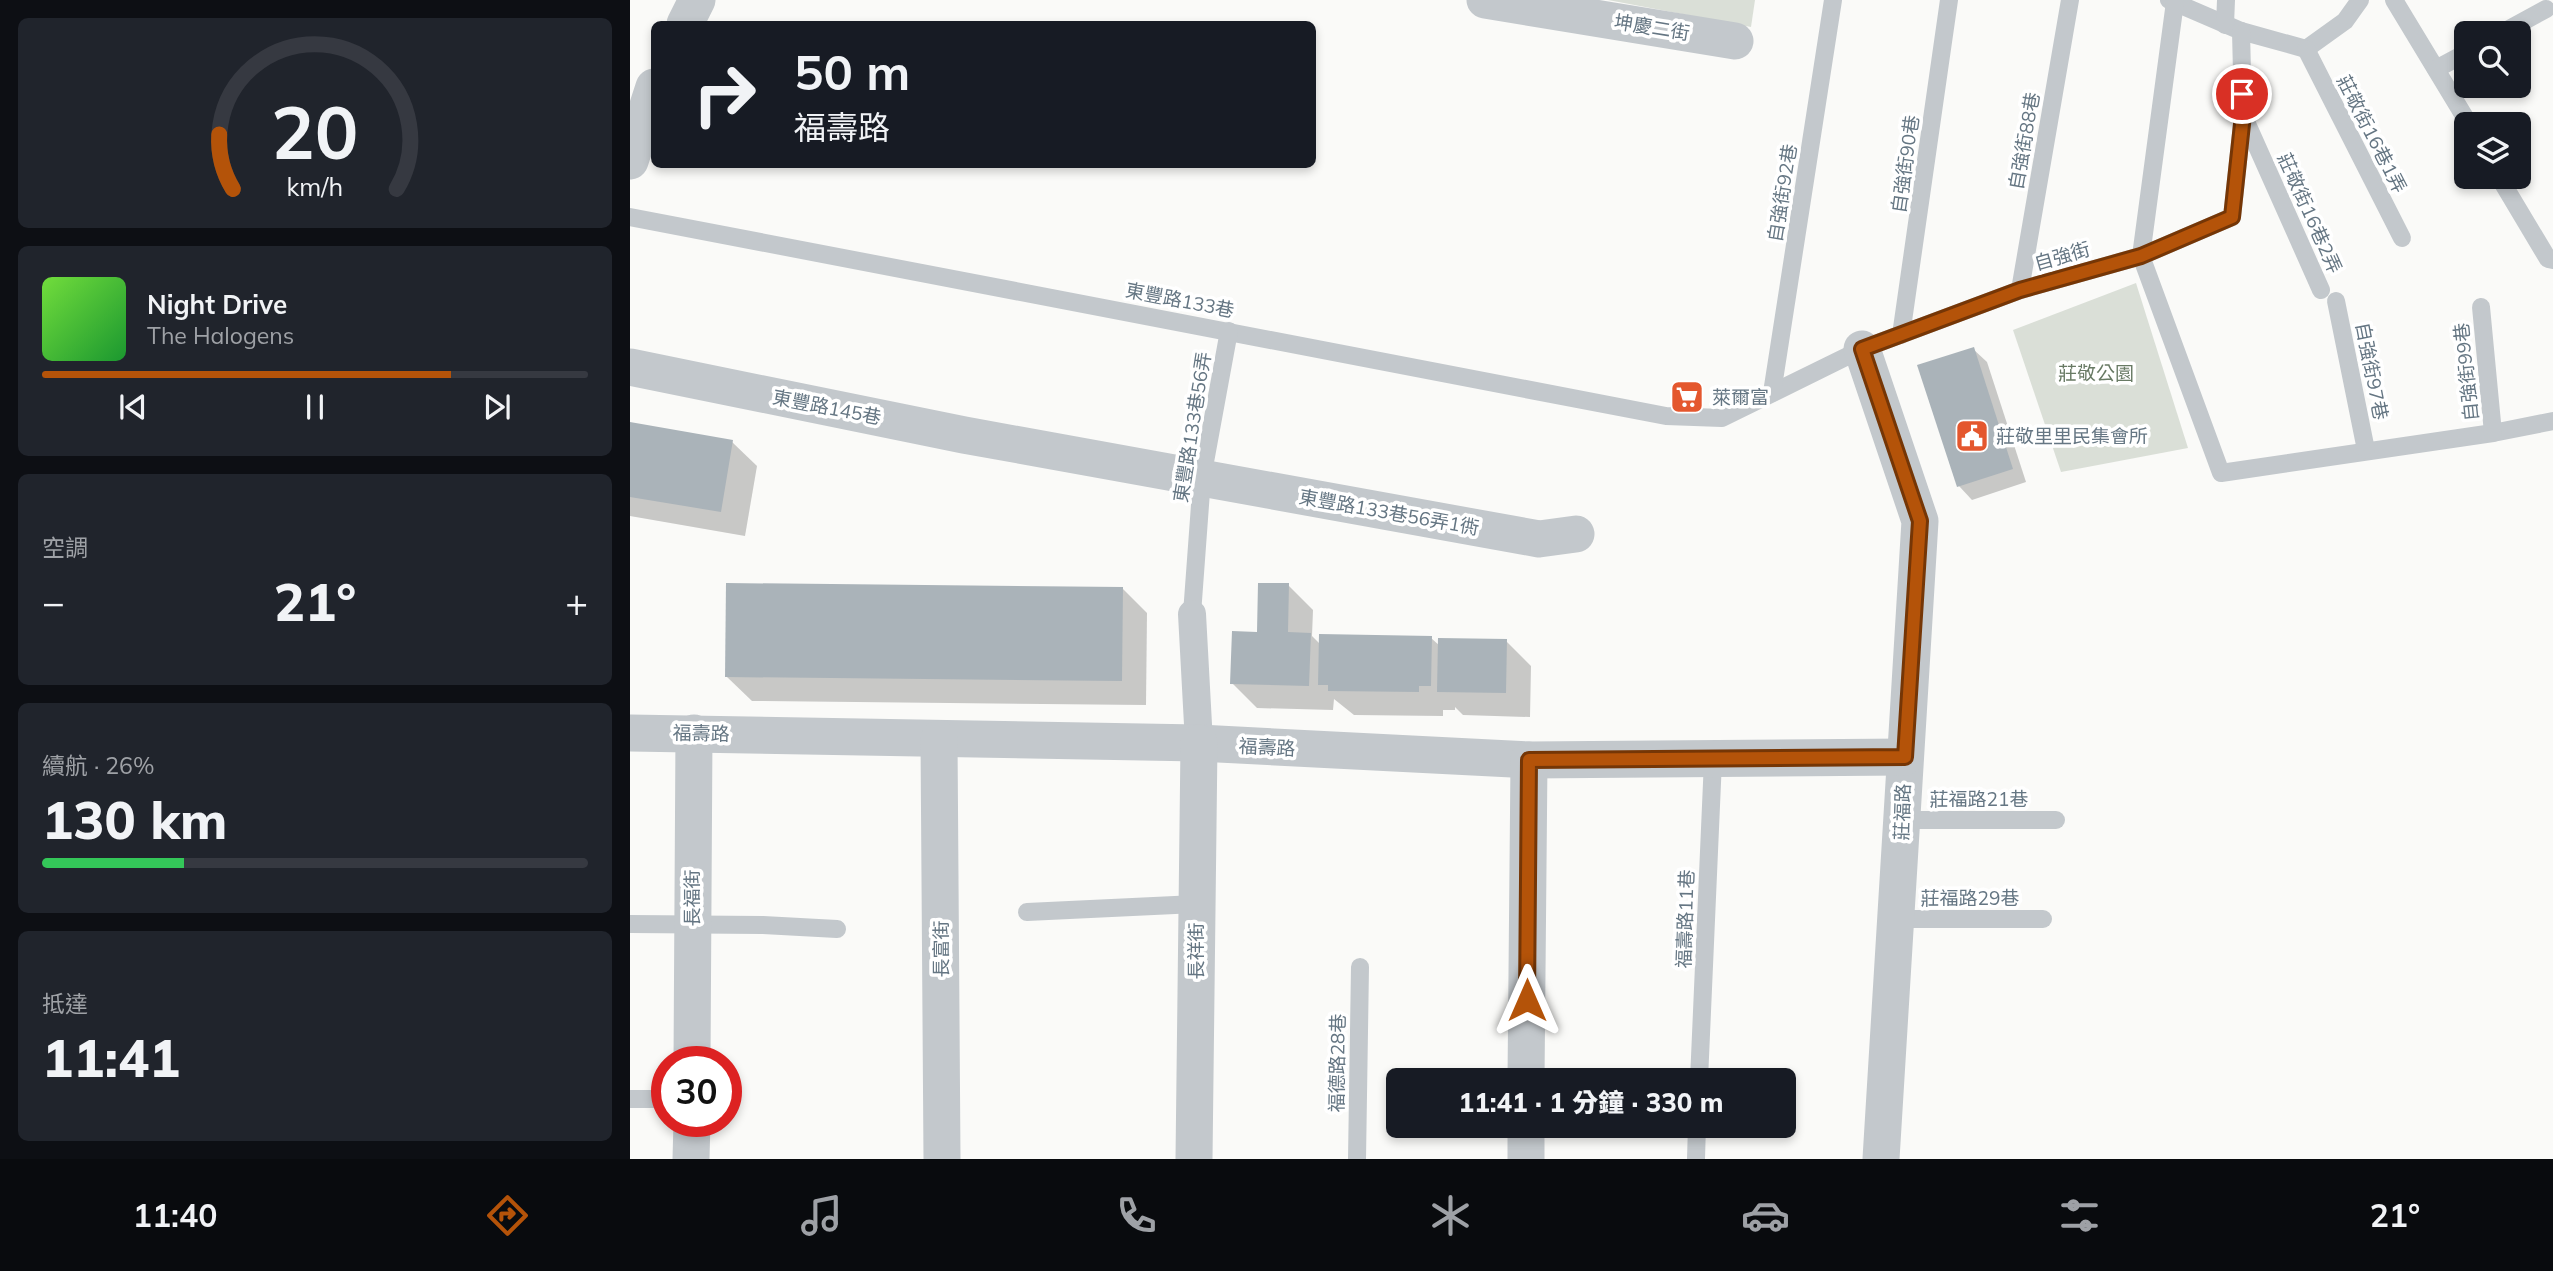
<!DOCTYPE html>
<html lang="zh-TW">
<meta charset="utf-8">
<style>
body{margin:0;font-family:Mulish,"Noto Sans TC",sans-serif;background:#20242c;color:#f1f3f6;height:100vh;display:flex;flex-direction:column;font-size:26px;white-space:nowrap}
*{box-sizing:border-box;margin:0}
p{font-size:23px;color:#9ea1a6}
.icon{flex:none;width:38px;height:38px;fill:none;stroke:currentColor;stroke-width:2;stroke-linecap:round;stroke-linejoin:round}
.map{position:relative;flex:1;overflow:hidden}
.sheet{display:flex;flex-direction:column;gap:18px;padding:18px;background:#0d0f14;width:630px}
.sheet>*{flex:none}
.banner{position:absolute;left:21px;top:21px;width:665px;height:147px;border-radius:10px;box-shadow:0 4px 10px #0003;background:#171b24;color:#f1f3f6;overflow:hidden}
.fabs{position:absolute;left:1824px;top:21px;display:grid;gap:14px}
.fabs a{display:grid;place-items:center;width:77px;height:77px;border-radius:10px;background:#171b24;box-shadow:0 4px 10px #0003;font-size:35px}
.speed{position:absolute;left:21px;top:1046px;display:flex;gap:14px;font-size:35px;font-weight:700;text-align:center}
.speed>*{display:grid;place-content:center;width:91px;height:91px;border-radius:50%;background:#171b24;box-shadow:0 4px 10px #0003;line-height:1}
.speed .limit{border:10px solid #d22;background:#fff;color:#111}
.pin{position:absolute;display:grid;place-items:center;width:60px;height:60px;color:#fff;margin:-30px;border:4px solid #fff;border-radius:50%;box-shadow:0 2px 7px #0007}
.me{position:absolute;width:77px;margin:-38px;rotate:0deg;stroke-linejoin:round;filter:drop-shadow(0 0 5px #0008)}
.turn{display:flex;align-items:center;gap:24px;height:147px;padding:0 28px;font-size:32px}
.turn .icon{width:91px;height:91px;stroke-width:2.5}
.turn b{display:block;font-size:49px;line-height:60px}
.big{font-size:52px;font-weight:800;line-height:1.1}
.sheet .tile{flex:1;display:flex;flex-direction:column;justify-content:center;gap:10px;min-width:0;padding:0 24px;border-radius:10px;background:#20242c}
.sheet .dial{align-items:center;gap:0}
.dial svg{height:182px;overflow:visible;fill:none;stroke:#363941;stroke-width:7;stroke-linecap:round;text-anchor:middle}
.dial text{fill:#f1f3f6;stroke:none}
.song{display:flex;align-items:center;gap:21px}
.cover{width:84px;height:84px;border-radius:10px;background:linear-gradient(135deg,hsl(100 70% 55%),hsl(130 70% 35%))}
.played{height:7px;border-radius:4px;background:linear-gradient(90deg,#b45309 75%,#363941 75%)}
.keys{display:flex;justify-content:space-around;direction:ltr}
.heat{display:flex;justify-content:space-between;align-items:center;font-size:38px;direction:ltr}
.charge{height:10px;border-radius:5px;background:linear-gradient(90deg,#34c759 26%,#363941 0)}
.trip{position:absolute;left:756px;top:1068px;width:410px;height:70px;border-radius:10px;background:#171b24;box-shadow:0 4px 10px #0003;font-weight:800;line-height:70px;text-align:center}
.dock{display:flex;height:112px;justify-content:space-around;align-items:center;background:#090b0e;color:#9ea1a6}
.dock .icon{width:49px;height:49px}
.dock .on{color:#b45309}
.dock b{font-size:32px;color:#f1f3f6}
main{display:flex;flex:1;min-height:0}
.map>svg:first-child{display:block}
</style>
<main>
<section class="sheet">
<div class="tile dial"><svg viewBox="0 0 100 80">
<path d="M14 69A42 42 0 1 1 86 69"/>
<path d="M14 69A42 42 0 0 1 8 45" stroke="#b45309"/>
<text x="50" y="56" font-size="32" font-weight="700">20</text>
<text x="50" y="72" font-size="11">km/h</text>
</svg></div>
<div class="tile">
<div class="song"><i class="cover"></i><div><b>Night Drive</b><p>The Halogens</p></div></div>
<div class="played"></div>
<div class="keys"><svg class="icon" aria-label="previous" viewBox="0 0 24 24"><path d="M18 5L8 12l10 7zM5 5v14"/></svg><svg class="icon" aria-label="pause" viewBox="0 0 24 24"><path d="M8 5v14M16 5v14"/></svg><svg class="icon" aria-label="next" viewBox="0 0 24 24"><path d="M6 5l10 7-10 7zM19 5v14"/></svg></div>
</div>
<div class="tile"><p>空調</p>
<div class="heat"><a>−</a><b class="big">21°</b><a>+</a></div>
</div>
<div class="tile"><p>續航 · 26%</p><b class="big">130 km</b><div class="charge"></div></div>
<div class="tile"><p>抵達</p><b class="big">11:41</b></div>
</section>
<div class="map">
<svg width="1923" height="1159" viewBox="0 0 1923 1159">
<rect width="100%" height="100%" fill="#fafaf8"/>
<g fill="#dadfd7">
<path d="M 978,0 L 1125,0 L 1121,27 Z"/>
<path d="M 1506,283 L 1558,448 L 1431,472 L 1383,330 Z"/>
</g>
<g fill="#0003">
<path d="M 1343,349 L 1357,362 L 1396,482 L 1342,500 L 1329,486 Z"/>
<path d="M 0,424 L 102,442 L 127,466 L 115,536 L 0,516 Z"/>
<path d="M 658,585 L 683,610 L 682,636 L 690,644 L 801,638 L 810,646 L 876,641 L 901,666 L 900,717 L 833,715 L 825,707 L 825,710 L 813,710 L 813,716 L 724,715 L 704,699 L 703,710 L 627,708 L 602,683 Z"/>
<path d="M 492,588 L 517,613 L 516,705 L 122,701 L 97,677 Z"/>
</g>
<g fill="#aab3b9">
<path d="M 1344,347 L 1383,469 L 1327,487 L 1287,365 Z"/>
<path d="M 0,422 L 103,440 L 91,512 L 0,497 Z"/>
<path d="M 96,583 L 493,587 L 492,681 L 95,677 Z"/>
<path d="M 628,583 L 659,583 L 658,632 L 681,633 L 679,686 L 600,684 L 602,631 L 627,632 Z"/>
<path d="M 689,634 L 802,636 L 801,686 L 789,686 L 789,692 L 698,691 L 698,685 L 688,685 Z"/>
<path d="M 808,638 L 877,639 L 876,693 L 807,692 Z"/>
</g>
<g fill="none" stroke-linecap="round" stroke-linejoin="round">
<g stroke="#c3c8cc" stroke-width="18">
<path d="M 1539,0 L 1611,31 L 1676,49 L 1715,21 L 1730,0"/>
<path d="M 1764,0 L 1839,124"/>
<path d="M 1545,2 L 1511,256 L 1591,473 L 1863,433 L 1923,421"/>
<path d="M 1595,25 L 1596,0"/>
<path d="M 1872,33 L 1916,9"/>
<path d="M 1676,49 L 1772,238"/>
<path d="M 1806,69 L 1836,53"/>
<path d="M 1613,115 L 1691,290"/>
<path d="M 1869,177 L 1918,259 L 1923,260"/>
<path d="M 0,217 L 1036,416 L 1092,418 L 1232,349 L 1390,290 L 1511,256 L 1602,217 L 1613,115 L 1611,31"/>
<path d="M 1390,290 L 1440,0"/>
<path d="M 1706,301 L 1736,450"/>
<path d="M 1851,307 L 1863,433"/>
<path d="M 1271,335 L 1319,0"/>
<path d="M 1142,393 L 1203,0"/>
<path d="M 562,614 L 572,478 L 599,331"/>
<path d="M 1272,820 L 1426,820"/>
<path d="M 397,912 L 566,904"/>
<path d="M 1267,919 L 1413,919"/>
<path d="M 0,924 L 133,925 L 207,929"/>
<path d="M 1069,1080 L 1083,760"/>
<path d="M 0,1099 L 37,1099"/>
<path d="M 727,1159 L 730,967"/>
<path d="M 1066,1159 L 1067,1125"/>
</g>
<path stroke="#c3c8cc" stroke-width="28" d="M 562,614 L 569,743"/>
<g stroke="#c3c8cc" stroke-width="37">
<path d="M 855,0 L 1105,41"/>
<path d="M 55,24 L 67,0"/>
<path d="M 0,161 L 24,87"/>
<path d="M 1232,349 L 1290,521 L 1251,1159"/>
<path d="M 0,367 L 334,435 L 909,539 L 946,534"/>
<path d="M 0,733 L 569,743 L 899,760 L 1275,757"/>
<path d="M 309,739 L 312,1159"/>
<path d="M 62,1062 L 64,733"/>
<path d="M 896,1080 L 899,760"/>
<path d="M 61,1159 L 62,1122"/>
<path d="M 564,1159 L 569,743"/>
<path d="M 896,1159 L 896,1125"/>
</g>
</g>
<g fill="none" stroke-linecap="round" stroke-linejoin="round">
<defs>
<path id="route" d="M 897,1000 L 899,760 L 1275,757 L 1290,521 L 1232,349 L 1390,290 L 1511,256 L 1602,217 L 1613,115 L 1612,94"/>
</defs>
<use href="#route" stroke="#753606" stroke-width="18"/>
<use href="#route" stroke="#b45309" stroke-width="12"/>
</g>
<defs>
<symbol id="supermarket-square" viewBox="-11 -11 22 22"><rect x="-9" y="-9" width="18" height="18" rx="4" fill="#e4572e" stroke="#fff"/><path d="M-6-5.5h2.5l.6 2H6L4.5 2H-2.5L-4.4-4H-6ZM-1.5 3.2a1.3 1.3 0 1 0 .1 0ZM3 3.2a1.3 1.3 0 1 0 .1 0Z" fill="#fff"/></symbol>
<symbol id="civic-square" viewBox="-11 -11 22 22"><rect x="-9" y="-9" width="18" height="18" rx="4" fill="#e4572e" stroke="#fff"/><path d="M-.6-6.5H3V-4.5H.6V-3L4-1V1h2V6H-6V1h2V-1L-.6-3ZM-1.2 2.5V6h2.4V2.5Z" fill="#fff"/></symbol>
</defs>
<g fill-rule="evenodd">
<use href="#supermarket-square" x="1038" y="378" width="38" height="38"/>
<use href="#civic-square" x="1323" y="417" width="38" height="38"/>
</g>
<g text-anchor="middle" dominant-baseline="central" stroke-width="7" stroke-linejoin="round" paint-order="stroke">
<g font-size="19" fill="#657683" stroke="#fff">
<text transform="translate(1022 27) rotate(9)">坤慶二街</text>
<text transform="translate(1742 134) rotate(63)">莊敬街16巷1弄</text>
<text transform="translate(1394 141) rotate(-80)">自強街88巷</text>
<text transform="translate(1275 164) rotate(-82)">自強街90巷</text>
<text transform="translate(1152 193) rotate(-81)">自強街92巷</text>
<text transform="translate(1680 213) rotate(66)">莊敬街16巷2弄</text>
<text transform="translate(1432 256) rotate(-16)">自強街</text>
<text transform="translate(550 300) rotate(11)">東豐路133巷</text>
<text transform="translate(1742 371) rotate(79)">自強街97巷</text>
<text transform="translate(1836 372) rotate(-96)">自強街99巷</text>
<text transform="translate(197 407) rotate(11)">東豐路145巷</text>
<text transform="translate(562 427) rotate(-81)">東豐路133巷56弄</text>
<text transform="translate(759 512) rotate(10)">東豐路133巷56弄1衖</text>
<text transform="translate(71 733) rotate(1)">福壽路</text>
<text transform="translate(637 747) rotate(3)">福壽路</text>
<text x="1349" y="799">莊福路21巷</text>
<text transform="translate(1272 812) rotate(-88)">莊福路</text>
<text transform="translate(62 898) rotate(-90)">長福街</text>
<text x="1340" y="898">莊福路29巷</text>
<text transform="translate(1055 919) rotate(-88)">福壽路11巷</text>
<text transform="translate(311 949) rotate(-90)">長富街</text>
<text transform="translate(566 951) rotate(-90)">長祥街</text>
<text transform="translate(707 1063) rotate(-89)">福德路28巷</text>
</g>
<g font-size="19" fill="#687a64" stroke="#fff">
<text x="1466" y="373">莊敬公園</text>
</g>
<g font-size="19" fill="#657683" stroke="#fff" text-anchor="start">
<text x="1082" y="397">萊爾富</text>
<text x="1366" y="436">莊敬里里民集會所</text>
</g>
</g>
</svg>
<div class="fabs">
<a><svg class="icon" aria-label="search" viewBox="0 0 24 24"><circle cx="10" cy="10" r="6"/><path d="M15 15l6 6"/></svg></a>
<a><svg class="icon" aria-label="layers" viewBox="0 0 24 24"><path d="M12 4l9 5-9 5-9-5zM3 14l9 5 9-5"/></svg></a>
</div>
<div class="speed"><div class="limit">30</div></div>
<div class="pin" style="left:1612px;top:94px;background:#d93025"><svg class="icon" aria-label="arrive" viewBox="0 0 24 24"><path d="M6 21V4h12l-3 4 3 4H6"/></svg></div>
<svg class="me" style="left:897px;top:1000px" viewBox="-20 -20 40 40"><path d="M0-17L14 15 0 8-14 15z" fill="#b45309" stroke="#fff" stroke-width="4"/></svg>
<div class="trip">11:41 · 1 分鐘 · 330 m</div>
<div class="banner">
<div class="turn"><svg class="icon" aria-label="right" viewBox="0 0 24 24"><path d="M7 20v-9h11M14 6l5 5-5 5"/></svg><div><b>50 m</b>福壽路</div></div>
</div>
</div>
</main>
<nav class="dock">
<b>11:40</b>
<svg class="icon on" aria-label="directions" viewBox="0 0 24 24"><path d="M12 3l9 9-9 9-9-9zM9 14v-3h6M13 9l2 2-2 2"/></svg>
<svg class="icon" aria-label="music" viewBox="0 0 24 24"><path d="M9 18V5l10-2v13"/><circle cx="6" cy="18" r="3"/><circle cx="16" cy="16" r="3"/></svg>
<svg class="icon" aria-label="phone" viewBox="0 0 24 24"><path d="M5 4h4l2 5-3 2q2 4 5 5l2-3 5 2v4C11 20 4 13 5 4z"/></svg>
<svg class="icon" aria-label="climate" viewBox="0 0 24 24"><path d="M12 3v18M4 7l16 10M4 17L20 7"/></svg>
<svg class="icon" aria-label="car" viewBox="0 0 24 24"><path d="M5 17H2v-5l4-1 3-4h7l3 4 3 1v5h-3M9 17h6M6 11h13"/><circle cx="7" cy="17" r="2"/><circle cx="17" cy="17" r="2"/></svg>
<svg class="icon" aria-label="filters" viewBox="0 0 24 24"><path d="M4 7h16M4 17h16"/><circle cx="9" cy="7" r="2"/><circle cx="15" cy="17" r="2"/></svg>
<b>21°</b>
</nav>
